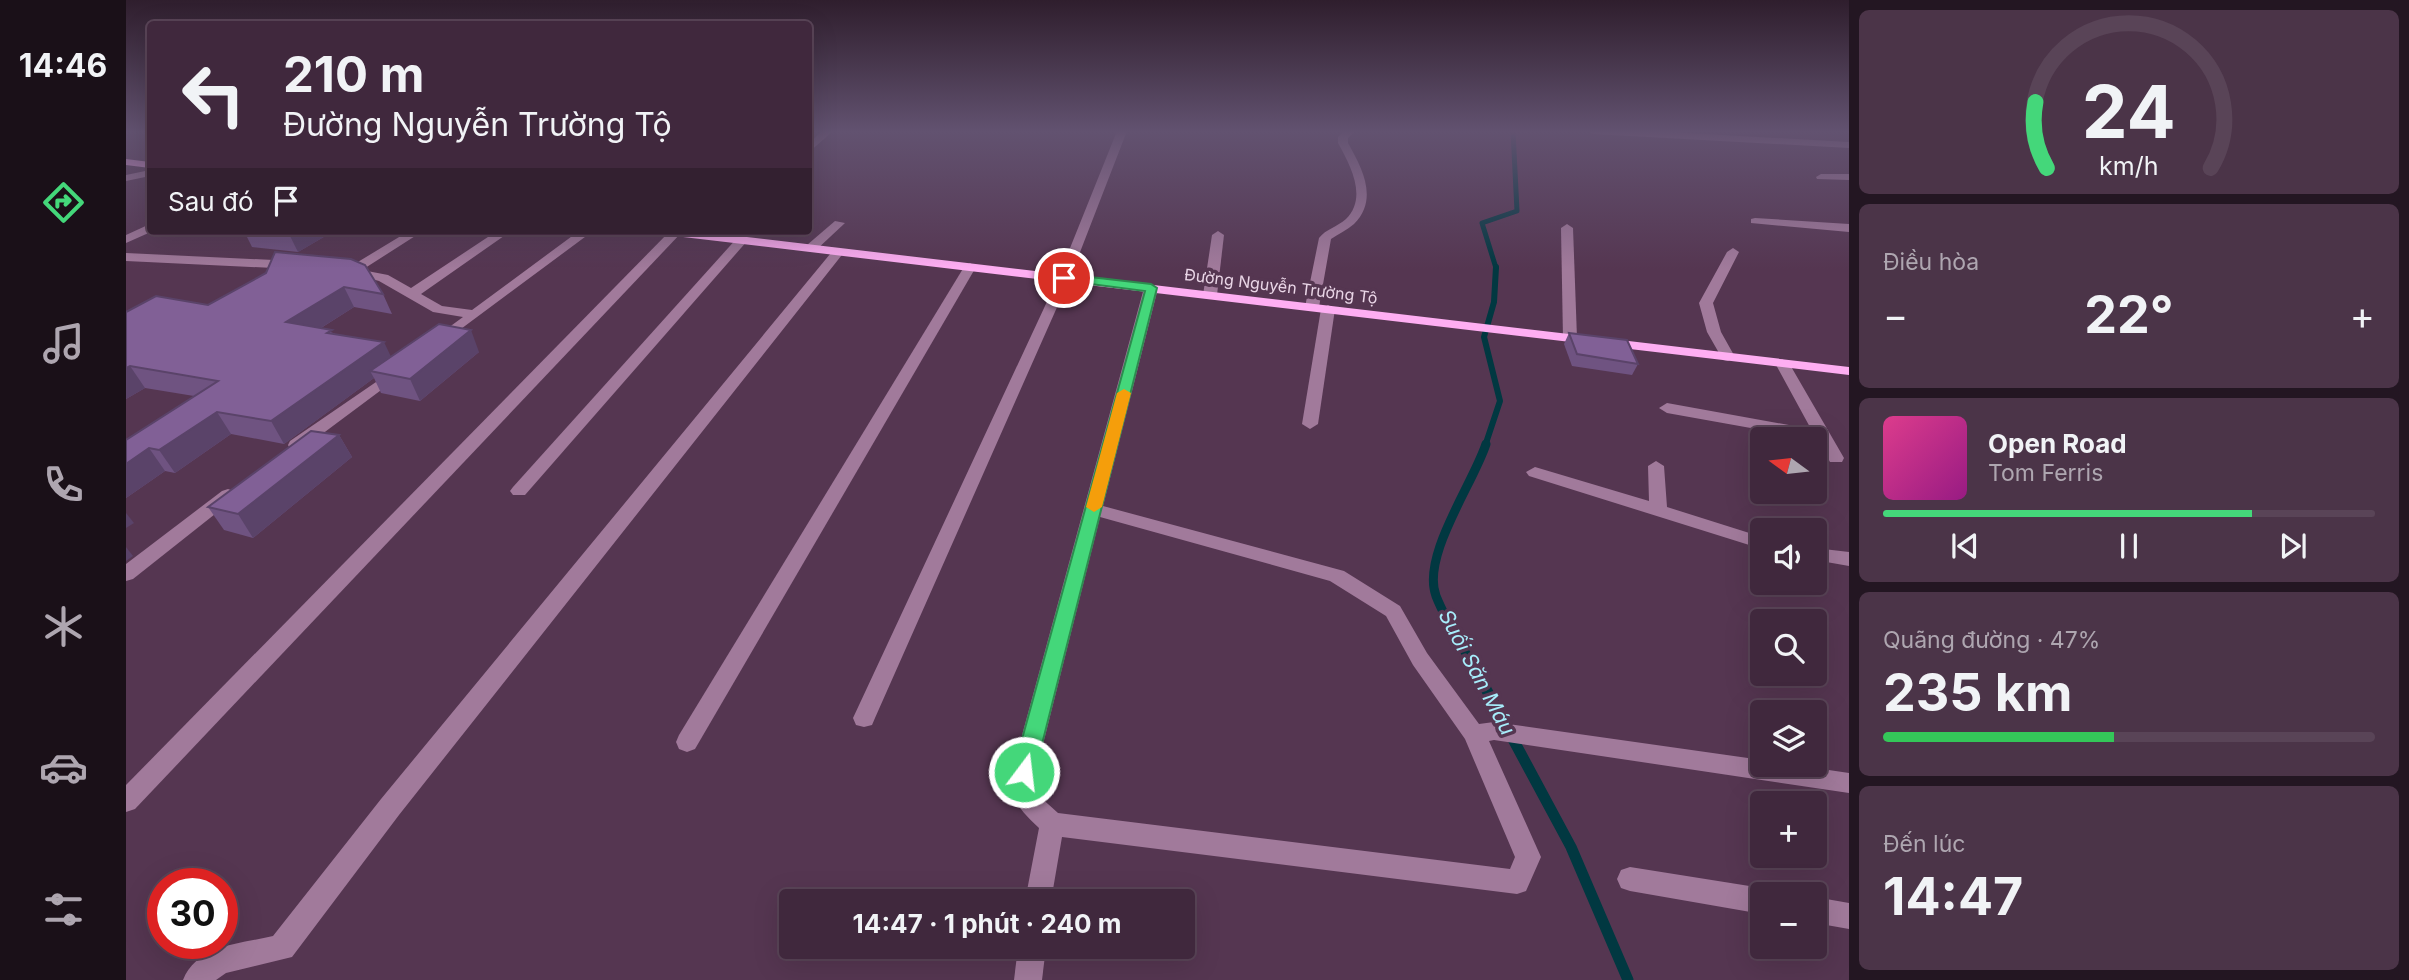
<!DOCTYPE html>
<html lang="vi">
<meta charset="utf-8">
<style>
body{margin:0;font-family:Inter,sans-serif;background:#4b3448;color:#f1f3f6;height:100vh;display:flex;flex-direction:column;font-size:26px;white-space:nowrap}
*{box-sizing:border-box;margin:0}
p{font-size:23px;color:#aea6b0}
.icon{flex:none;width:38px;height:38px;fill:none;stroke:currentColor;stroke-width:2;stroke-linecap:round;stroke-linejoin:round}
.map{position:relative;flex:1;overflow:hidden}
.sheet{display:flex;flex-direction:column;gap:10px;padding:10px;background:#231622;width:560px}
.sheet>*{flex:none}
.guide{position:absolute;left:21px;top:21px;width:665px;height:214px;border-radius:7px;box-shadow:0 7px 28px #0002,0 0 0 2px #594457;background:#40283d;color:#f1f3f6;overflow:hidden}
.needle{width:46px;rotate:285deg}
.controls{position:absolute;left:1624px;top:427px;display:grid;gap:14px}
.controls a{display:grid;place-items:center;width:77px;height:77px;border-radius:7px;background:#40283d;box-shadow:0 7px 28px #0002,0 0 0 2px #594457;font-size:35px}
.speed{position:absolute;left:21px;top:868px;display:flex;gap:14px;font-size:35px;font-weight:700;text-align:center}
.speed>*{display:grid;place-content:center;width:91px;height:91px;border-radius:50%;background:#40283d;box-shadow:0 7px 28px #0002,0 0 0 2px #594457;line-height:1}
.speed .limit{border:10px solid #d22;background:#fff;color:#111}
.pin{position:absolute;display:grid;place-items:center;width:60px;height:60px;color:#fff;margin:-30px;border:4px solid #fff;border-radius:50%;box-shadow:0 2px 7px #0007}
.me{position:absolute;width:77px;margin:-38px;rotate:15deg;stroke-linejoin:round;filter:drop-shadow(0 0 5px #0008)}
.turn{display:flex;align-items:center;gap:24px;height:147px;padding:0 21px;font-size:32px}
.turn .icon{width:91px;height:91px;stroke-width:2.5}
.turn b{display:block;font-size:49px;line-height:60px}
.then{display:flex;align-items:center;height:66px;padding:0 21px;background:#0003;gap:14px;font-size:26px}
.big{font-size:52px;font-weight:700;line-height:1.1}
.sheet .widget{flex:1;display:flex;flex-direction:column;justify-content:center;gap:10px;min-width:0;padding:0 24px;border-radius:10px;background:#4b3448}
.sheet .dial{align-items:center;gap:0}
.dial svg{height:182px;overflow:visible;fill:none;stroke:#594457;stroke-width:7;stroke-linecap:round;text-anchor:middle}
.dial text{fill:#f1f3f6;stroke:none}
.song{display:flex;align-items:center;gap:21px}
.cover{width:84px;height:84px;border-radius:10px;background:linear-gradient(135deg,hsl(330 70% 55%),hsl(310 70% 35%))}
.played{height:7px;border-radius:4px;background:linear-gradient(90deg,#44d77a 75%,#594457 75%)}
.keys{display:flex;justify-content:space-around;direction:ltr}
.heat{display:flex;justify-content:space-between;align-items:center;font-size:38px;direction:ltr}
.charge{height:10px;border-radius:5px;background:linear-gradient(90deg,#34c759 47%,#594457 0)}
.trip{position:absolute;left:653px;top:889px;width:416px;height:70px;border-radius:7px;background:#40283d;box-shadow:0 7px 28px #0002,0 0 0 2px #594457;font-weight:700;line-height:70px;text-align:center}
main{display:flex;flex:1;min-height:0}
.tabs{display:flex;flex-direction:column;width:126px;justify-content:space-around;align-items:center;background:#1a1018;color:#aea6b0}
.tabs .icon{width:49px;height:49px}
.tabs .active{color:#44d77a}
.tabs b{font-size:32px;color:#f1f3f6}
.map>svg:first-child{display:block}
</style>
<main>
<nav class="tabs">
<b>14:46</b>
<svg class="icon active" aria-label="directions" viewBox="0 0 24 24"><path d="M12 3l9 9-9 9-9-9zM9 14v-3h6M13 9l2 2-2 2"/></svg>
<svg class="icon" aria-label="music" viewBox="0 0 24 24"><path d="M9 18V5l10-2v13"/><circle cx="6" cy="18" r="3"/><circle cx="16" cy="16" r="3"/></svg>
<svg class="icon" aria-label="phone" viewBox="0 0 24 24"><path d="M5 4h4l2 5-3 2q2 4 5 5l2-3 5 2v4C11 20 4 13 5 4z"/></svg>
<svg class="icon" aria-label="climate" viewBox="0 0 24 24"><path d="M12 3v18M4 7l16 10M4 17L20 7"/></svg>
<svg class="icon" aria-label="car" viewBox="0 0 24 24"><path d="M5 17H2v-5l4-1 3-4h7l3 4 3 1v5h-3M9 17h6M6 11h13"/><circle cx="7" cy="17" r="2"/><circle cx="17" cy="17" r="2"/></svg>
<svg class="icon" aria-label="filters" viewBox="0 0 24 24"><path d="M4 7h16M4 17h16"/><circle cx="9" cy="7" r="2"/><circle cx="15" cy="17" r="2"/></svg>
</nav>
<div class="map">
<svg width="1723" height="980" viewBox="0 0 1723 980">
<rect width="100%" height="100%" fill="#553651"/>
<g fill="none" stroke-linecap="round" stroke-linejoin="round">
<path stroke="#013841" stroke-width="5" d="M 1370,268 L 1356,223 L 1391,211 L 1387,131"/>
<path stroke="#013841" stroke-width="6" d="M 1359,446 L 1374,401 L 1358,337 L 1368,302 L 1370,267"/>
<path stroke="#013841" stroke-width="9" d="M 1354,678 C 1340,652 1321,624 1310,596 C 1295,556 1347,484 1360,444"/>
<path stroke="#013841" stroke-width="11" d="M 1353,676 L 1445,847 L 1502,980"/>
<g fill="#a17a9b" fill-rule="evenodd">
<path d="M 696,131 L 707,131 L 682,153 L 682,144 Z"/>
<path d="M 991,131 L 1001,131 L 944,278 L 749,718 L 746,725 L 738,727 L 730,725 L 727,718 L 932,278 Z"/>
<path d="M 1218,131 L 1229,131 L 1222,138 L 1222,143 C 1236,168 1253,199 1228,224 C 1221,230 1212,234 1205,239 L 1193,307 L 1186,311 L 1179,307 L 1193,238 C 1200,229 1211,227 1220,219 C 1242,197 1224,165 1212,143 L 1212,137 Z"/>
<path d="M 1462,131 L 1526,131 L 1723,142 L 1723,148 L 1467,134 Z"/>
<path d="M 24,170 L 24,176 L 0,181 L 0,175 Z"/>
<path d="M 1695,174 L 1723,174 L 1723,180 L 1691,179 L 1690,177 Z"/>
<path d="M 1629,218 L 1723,224 L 1723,232 L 1625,223 L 1625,219 Z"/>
<path d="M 709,221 L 719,223 L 689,251 L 681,251 L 681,245 Z"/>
<path d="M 24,224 L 24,231 L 27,231 L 0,243 L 0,235 Z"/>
<path d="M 1441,224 L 1447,228 L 1451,338 L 1444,342 L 1437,338 L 1435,228 Z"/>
<path d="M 283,231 L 297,231 L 236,270 L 262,275 L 285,288 L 371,231 L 385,231 L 295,294 L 316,306 L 346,310 L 453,231 L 467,231 L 312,346 L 305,342 L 307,339 L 337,317 L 307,312 L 253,281 L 217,271 Z"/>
<path d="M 544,231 L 556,232 L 9,809 L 0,812 L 0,785 Z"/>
<path d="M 1092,231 L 1098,235 L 1091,295 L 1084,299 L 1077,295 L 1086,235 Z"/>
<path d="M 612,237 L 622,240 L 399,495 L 387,495 L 384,491 L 387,487 Z"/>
<path d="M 709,248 L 719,251 L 273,815 L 166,957 L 100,973 L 90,980 L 57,980 C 72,944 115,944 147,936 L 255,799 Z"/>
<path d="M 1607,248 L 1613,252 L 1587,303 L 1595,332 L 1609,357 L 1602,361 L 1597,360 L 1581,332 L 1573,303 L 1601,252 Z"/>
<path d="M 0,253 L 168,261 L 174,265 L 168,269 L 0,261 Z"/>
<path d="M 844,263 L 850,267 L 569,749 L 561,752 L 553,749 L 550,742 L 553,735 L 838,267 Z"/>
<path d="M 1025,284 L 1032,288 L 977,506 L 1218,571 L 1274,606 L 1301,653 L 1353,724 L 1368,722 L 1636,760 L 1636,765 L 1669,765 L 1723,773 L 1723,793 L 1368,740 L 1363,741 L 1415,857 L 1400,891 L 1391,894 L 936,837 L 925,901 L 899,901 L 913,828 C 890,806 888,803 886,772 L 1018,288 ZM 974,517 L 1204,581 L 1260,616 L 1287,665 L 1339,739 L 1389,857 L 1384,869 L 932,813 L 912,795 L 910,772 Z"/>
<path d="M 1202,305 L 1209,309 L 1192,424 L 1184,429 L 1176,424 L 1195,309 Z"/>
<path d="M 1656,359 L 1663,363 L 1718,458 L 1716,462 L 1704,462 L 1692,440 L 1541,413 L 1533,408 L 1541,403 L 1685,429 L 1649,363 Z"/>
<path d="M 269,369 L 276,373 L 274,376 L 176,449 L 164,449 L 162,445 L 164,441 Z"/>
<path d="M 1530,461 L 1538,466 L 1541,507 L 1636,537 L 1636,549 L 1403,476 L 1400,472 L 1409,467 L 1523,501 L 1522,466 Z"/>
<path d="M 102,489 L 108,491 L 111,495 L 108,499 L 7,579 L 0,581 L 0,564 L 96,491 Z"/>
<path d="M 1689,548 L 1723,552 L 1723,566 L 1689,560 Z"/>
<path d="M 1504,867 L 1636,888 L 1646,894 L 1636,894 L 1636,914 L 1504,891 L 1495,888 L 1491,879 L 1495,870 Z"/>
<path d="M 1689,897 L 1723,903 L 1723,929 L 1689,923 Z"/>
<path d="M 892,947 L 920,947 L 916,980 L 888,980 Z"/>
</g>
<g fill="#feaef2" fill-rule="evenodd">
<path d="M 0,159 L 24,162 L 24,168 L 0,165 Z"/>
<path d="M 534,231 L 570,231 L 1723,367 L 1723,375 L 540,235 Z"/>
</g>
</g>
<g fill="#6f5381">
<path d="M 118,231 L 208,231 L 172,252 L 126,247 Z"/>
<path d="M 230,231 L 264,231 L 260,234 Z"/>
<path d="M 140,273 L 257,294 L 266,314 L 228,307 L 195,328 L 265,357 L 353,352 L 294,401 L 255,393 L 248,378 L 158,444 L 105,434 L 49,473 L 39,471 L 0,498 L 0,440 L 68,396 L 19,388 L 0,399 L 0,312 L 82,305 Z"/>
<path d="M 1443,333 L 1512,364 L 1506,375 L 1446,366 L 1438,344 Z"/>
<path d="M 213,435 L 226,457 L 127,538 L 98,530 L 82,507 Z"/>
</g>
<g fill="#5a4369">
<path d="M 173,231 L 208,231 L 172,252 L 164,236 Z"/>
<path d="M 218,287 L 228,307 L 171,343 L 160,322 Z"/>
<path d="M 345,330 L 353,352 L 294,401 L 284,379 Z"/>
<path d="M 258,342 L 268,363 L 244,371 L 248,378 L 158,444 L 145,421 Z"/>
<path d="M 4,366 L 19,388 L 0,399 L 0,368 Z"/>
<path d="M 91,412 L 105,434 L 49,473 L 33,450 Z"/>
<path d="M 213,435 L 226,457 L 127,538 L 112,514 Z"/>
<path d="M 23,448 L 39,471 L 0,498 L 0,464 Z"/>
<path d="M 0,513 L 8,523 L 0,528 Z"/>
<path d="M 0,547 L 7,556 L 0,561 Z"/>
</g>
<g fill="#816096" stroke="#5a4369" stroke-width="2">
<path d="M 120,231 L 173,231 L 164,236 Z"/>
<path d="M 149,252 L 225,259 L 239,265 L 257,294 L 218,287 L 160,322 L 206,330 L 201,333 L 258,342 L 145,421 L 91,412 L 33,450 L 23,448 L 0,464 L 0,440 L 92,381 L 4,366 L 0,368 L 0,312 L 30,296 L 82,305 L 140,273 Z"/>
<path d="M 313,324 L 345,330 L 284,379 L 244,371 Z"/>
<path d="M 1443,333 L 1501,340 L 1512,364 L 1451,354 Z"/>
<path d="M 185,431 L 213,435 L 112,514 L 82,507 Z"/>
</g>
<linearGradient id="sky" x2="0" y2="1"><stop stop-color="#2f1e2d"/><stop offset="0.49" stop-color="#625270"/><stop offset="1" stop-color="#625270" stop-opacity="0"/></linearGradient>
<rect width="1723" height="269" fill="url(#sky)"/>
<path fill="#44d77a" stroke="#2c8c4f" stroke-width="2" d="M 938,274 L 1025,284 L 1031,288 L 909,772 L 906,779 L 898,782 L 890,779 L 887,772 L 1019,291 L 934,280 L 934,275 Z"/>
<path fill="#f59e0b" d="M 998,389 L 1005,393 L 976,507 L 968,512 L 960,507 L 991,393 Z"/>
<g text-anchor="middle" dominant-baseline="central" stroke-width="7" stroke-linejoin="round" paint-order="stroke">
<g font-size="16" fill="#ead6e7" stroke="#553651">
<text transform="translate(1155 286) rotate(7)">Đường Nguyễn Trường Tộ</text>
</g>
<g font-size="21" font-style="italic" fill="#a7edfb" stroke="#553651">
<text transform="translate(1351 672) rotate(62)">Suối Săn Máu</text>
</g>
</g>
</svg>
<div class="controls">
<a><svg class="needle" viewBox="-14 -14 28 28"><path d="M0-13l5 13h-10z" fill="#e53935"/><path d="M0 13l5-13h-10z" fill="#aea6b0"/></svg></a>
<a><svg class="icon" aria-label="sound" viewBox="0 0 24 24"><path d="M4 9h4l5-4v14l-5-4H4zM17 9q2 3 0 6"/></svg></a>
<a><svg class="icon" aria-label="search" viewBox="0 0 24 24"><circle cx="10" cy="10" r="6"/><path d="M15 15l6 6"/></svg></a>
<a><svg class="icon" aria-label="layers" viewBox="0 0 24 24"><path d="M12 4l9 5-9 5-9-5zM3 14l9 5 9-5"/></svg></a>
<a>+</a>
<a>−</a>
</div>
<div class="speed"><div class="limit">30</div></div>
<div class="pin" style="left:938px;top:278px;background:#d93025"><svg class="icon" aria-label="arrive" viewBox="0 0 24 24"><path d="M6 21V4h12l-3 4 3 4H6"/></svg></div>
<svg class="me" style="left:898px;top:772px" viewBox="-20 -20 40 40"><circle r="17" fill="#44d77a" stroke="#fff" stroke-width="3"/><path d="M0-11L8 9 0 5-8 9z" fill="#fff"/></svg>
<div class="trip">14:47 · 1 phút · 240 m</div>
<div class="guide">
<div class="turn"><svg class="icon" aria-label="left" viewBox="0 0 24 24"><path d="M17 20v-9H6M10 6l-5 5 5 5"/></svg><div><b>210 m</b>Đường Nguyễn Trường Tộ</div></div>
<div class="then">Sau đó<svg class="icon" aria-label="arrive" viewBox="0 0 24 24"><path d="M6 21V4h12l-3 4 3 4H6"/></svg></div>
</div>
</div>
<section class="sheet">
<div class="widget dial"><svg viewBox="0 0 100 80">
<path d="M14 69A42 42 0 1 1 86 69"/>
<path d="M14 69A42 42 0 0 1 9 40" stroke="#44d77a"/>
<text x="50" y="56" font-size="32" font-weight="700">24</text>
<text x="50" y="72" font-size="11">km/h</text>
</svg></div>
<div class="widget"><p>Điều hòa</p>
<div class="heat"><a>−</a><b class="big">22°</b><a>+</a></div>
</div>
<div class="widget">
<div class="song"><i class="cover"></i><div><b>Open Road</b><p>Tom Ferris</p></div></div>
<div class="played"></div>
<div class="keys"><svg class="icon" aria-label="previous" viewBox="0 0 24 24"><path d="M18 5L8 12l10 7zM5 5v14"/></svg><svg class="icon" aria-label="pause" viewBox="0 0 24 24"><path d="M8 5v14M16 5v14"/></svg><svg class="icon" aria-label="next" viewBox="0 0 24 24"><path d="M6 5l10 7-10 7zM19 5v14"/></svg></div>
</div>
<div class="widget"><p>Quãng đường · 47%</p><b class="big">235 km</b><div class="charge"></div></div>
<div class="widget"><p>Đến lúc</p><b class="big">14:47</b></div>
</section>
</main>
